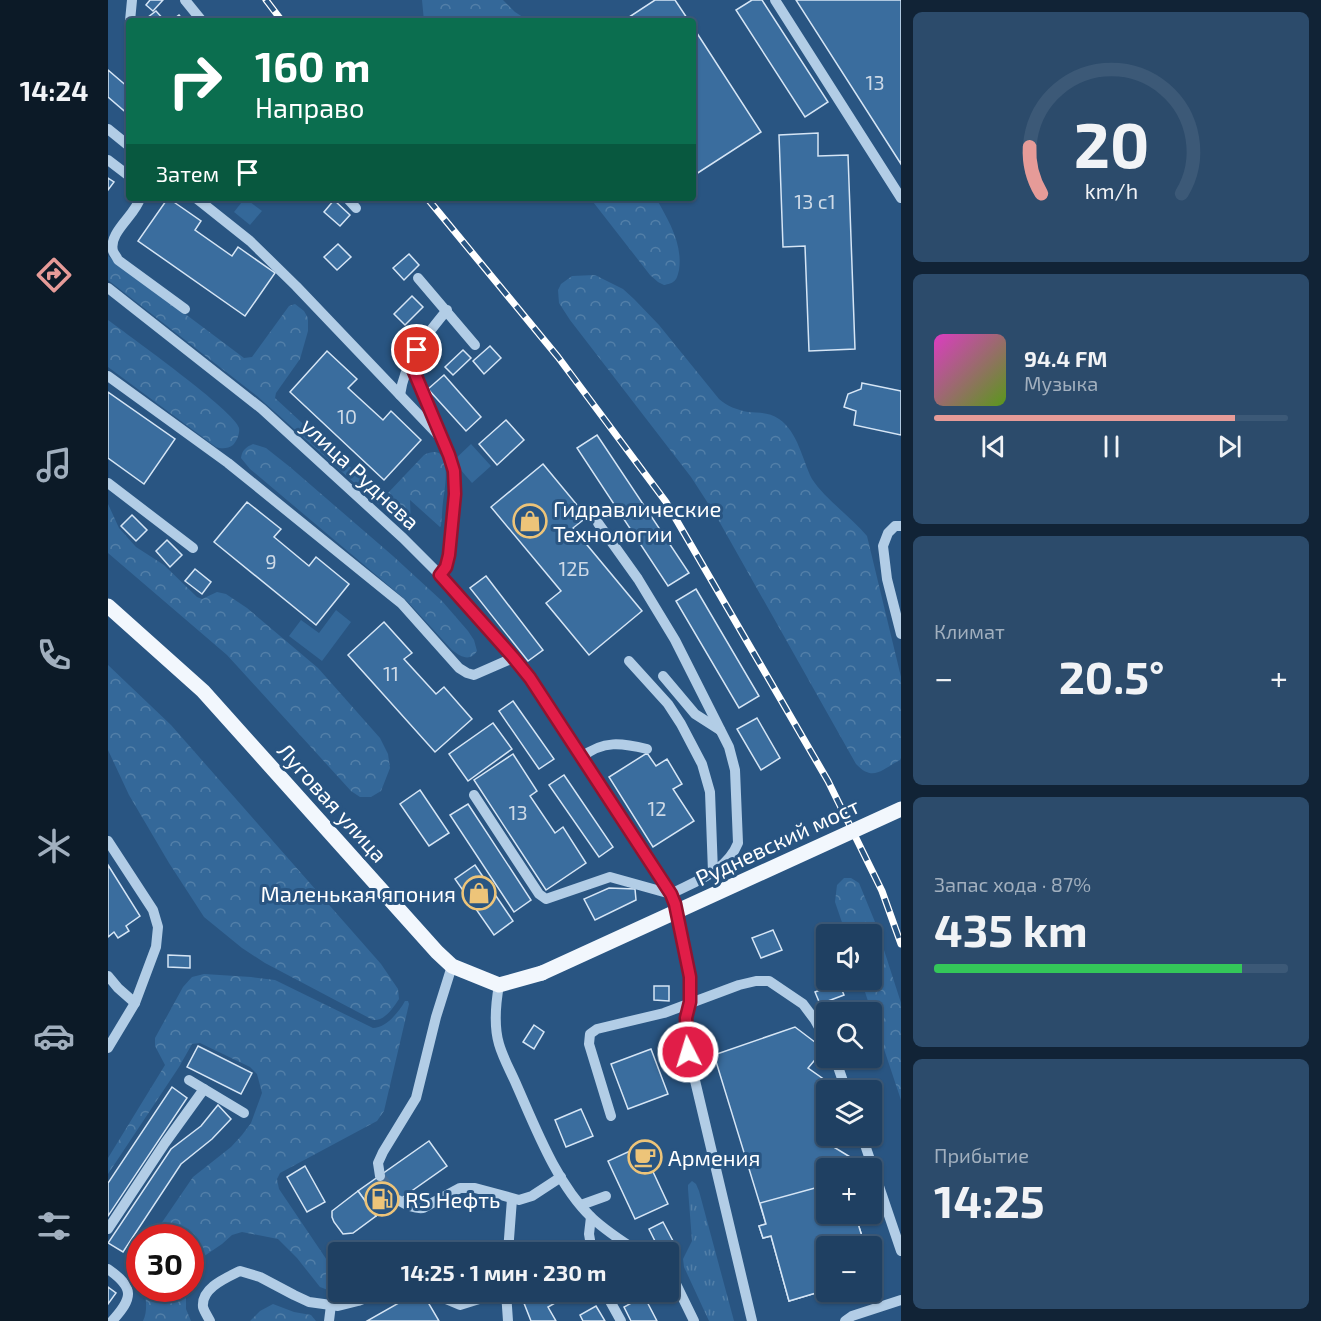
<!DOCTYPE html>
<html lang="ru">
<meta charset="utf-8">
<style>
body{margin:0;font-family:"Exo 2",sans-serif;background:#2c4b6b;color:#f1f3f6;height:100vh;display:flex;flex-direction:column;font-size:22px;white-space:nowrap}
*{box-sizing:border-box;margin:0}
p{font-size:20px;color:#a1afbe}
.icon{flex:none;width:33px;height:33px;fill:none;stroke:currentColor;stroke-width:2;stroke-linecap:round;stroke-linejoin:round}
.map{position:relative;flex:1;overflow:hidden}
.panel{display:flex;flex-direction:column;gap:12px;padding:12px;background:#112336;width:420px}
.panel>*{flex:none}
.guide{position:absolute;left:18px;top:18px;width:570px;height:183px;border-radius:6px;box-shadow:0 2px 4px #0004,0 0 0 2px #3c5977;background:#0b6e4f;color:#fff;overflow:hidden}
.fabs{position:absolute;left:708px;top:924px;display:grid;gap:12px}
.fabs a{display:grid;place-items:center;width:66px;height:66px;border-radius:6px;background:#1f4062;box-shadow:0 2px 4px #0004,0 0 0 2px #3c5977;font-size:30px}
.speed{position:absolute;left:18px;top:1224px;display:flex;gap:12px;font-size:30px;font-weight:700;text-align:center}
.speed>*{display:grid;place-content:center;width:78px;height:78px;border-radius:50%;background:#1f4062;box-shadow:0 2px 4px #0004,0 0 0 2px #3c5977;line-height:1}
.speed .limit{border:9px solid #d22;background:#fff;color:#111}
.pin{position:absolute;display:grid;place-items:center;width:51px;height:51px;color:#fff;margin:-26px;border:3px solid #fff;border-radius:50%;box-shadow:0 2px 6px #0007}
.me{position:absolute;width:66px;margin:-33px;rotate:355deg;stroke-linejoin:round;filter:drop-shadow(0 0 4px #0008)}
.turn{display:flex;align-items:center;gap:21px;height:126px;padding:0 30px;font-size:27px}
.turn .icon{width:78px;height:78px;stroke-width:2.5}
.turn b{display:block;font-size:42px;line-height:51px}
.then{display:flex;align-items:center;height:57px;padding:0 30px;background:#0003;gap:12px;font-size:22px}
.big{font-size:45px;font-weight:700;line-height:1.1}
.panel .card{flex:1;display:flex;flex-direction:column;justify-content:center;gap:9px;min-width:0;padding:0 21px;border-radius:9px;background:#2c4b6b}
.panel .dial{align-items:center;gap:0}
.dial svg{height:156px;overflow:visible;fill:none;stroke:#3c5977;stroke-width:7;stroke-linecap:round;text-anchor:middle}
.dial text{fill:#f1f3f6;stroke:none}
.song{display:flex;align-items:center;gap:18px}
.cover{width:72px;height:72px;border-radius:9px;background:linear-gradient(135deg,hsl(310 70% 55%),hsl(90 70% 35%))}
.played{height:6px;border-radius:3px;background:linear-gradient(90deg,#e69b98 85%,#3c5977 85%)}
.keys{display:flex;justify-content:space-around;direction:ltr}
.heat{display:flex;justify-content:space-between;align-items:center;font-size:33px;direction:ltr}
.charge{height:9px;border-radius:4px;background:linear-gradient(90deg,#34c759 87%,#3c5977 0)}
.trip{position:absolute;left:220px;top:1242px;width:351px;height:60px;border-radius:6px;background:#1f4062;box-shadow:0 2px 4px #0004,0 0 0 2px #3c5977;font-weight:700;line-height:60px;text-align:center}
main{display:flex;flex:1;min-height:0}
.menu{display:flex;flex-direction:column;width:108px;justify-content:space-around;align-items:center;background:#0c1a27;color:#a1afbe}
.menu .icon{width:42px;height:42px}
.menu .active{color:#e69b98}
.menu b{font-size:27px;color:#f1f3f6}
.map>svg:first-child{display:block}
</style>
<main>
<nav class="menu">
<b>14:24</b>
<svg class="icon active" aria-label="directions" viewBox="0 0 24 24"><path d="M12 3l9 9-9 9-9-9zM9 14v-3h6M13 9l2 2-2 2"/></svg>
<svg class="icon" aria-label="music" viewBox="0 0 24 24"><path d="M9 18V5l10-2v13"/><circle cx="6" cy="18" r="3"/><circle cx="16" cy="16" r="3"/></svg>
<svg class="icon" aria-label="phone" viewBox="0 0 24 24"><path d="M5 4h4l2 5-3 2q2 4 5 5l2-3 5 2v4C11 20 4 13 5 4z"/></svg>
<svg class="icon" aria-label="climate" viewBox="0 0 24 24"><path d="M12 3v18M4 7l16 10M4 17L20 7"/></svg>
<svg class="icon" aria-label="car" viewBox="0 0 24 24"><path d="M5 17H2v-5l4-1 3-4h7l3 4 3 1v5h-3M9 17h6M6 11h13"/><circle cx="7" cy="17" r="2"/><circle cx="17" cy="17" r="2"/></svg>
<svg class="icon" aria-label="filters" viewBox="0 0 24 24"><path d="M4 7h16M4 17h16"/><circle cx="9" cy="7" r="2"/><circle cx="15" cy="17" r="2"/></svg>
</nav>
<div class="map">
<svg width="793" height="1321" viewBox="0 0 793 1321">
<defs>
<pattern id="grass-tufts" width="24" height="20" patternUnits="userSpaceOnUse" patternTransform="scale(1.5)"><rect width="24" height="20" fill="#346899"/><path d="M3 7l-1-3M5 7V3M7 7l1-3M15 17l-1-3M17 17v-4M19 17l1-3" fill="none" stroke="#527fa8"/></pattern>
<pattern id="forest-crowns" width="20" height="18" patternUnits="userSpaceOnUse" patternTransform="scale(1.5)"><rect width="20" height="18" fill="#346899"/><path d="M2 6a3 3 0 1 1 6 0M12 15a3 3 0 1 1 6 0" fill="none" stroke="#527fa8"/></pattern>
</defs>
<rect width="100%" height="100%" fill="#295582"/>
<path fill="url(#grass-tufts)" d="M 584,1181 L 588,1184 L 591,1191 L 626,1321 L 601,1321 L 576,1267 L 575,1259 L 584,1241 L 580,1189 L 580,1185 Z"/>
<g fill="url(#forest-crowns)">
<path d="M 314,0 L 395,0 L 407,12 L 421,21 L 316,21 Z"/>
<path d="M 482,198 L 548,198 C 560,220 575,243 571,270 C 570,274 569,280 565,282 C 564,283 557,285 556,285 L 550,282 L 542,275 Z"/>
<path d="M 0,256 L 136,358 L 144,357 L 181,306 L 187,304 L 196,311 L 200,318 L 200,331 L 192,359 L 168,393 L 167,398 L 270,493 L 276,495 L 279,494 L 316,455 C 346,440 337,487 335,502 C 334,510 334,518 333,526 L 332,527 L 302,500 L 303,527 L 301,529 L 298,529 L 149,396 L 0,280 Z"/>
<path d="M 487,275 L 515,289 L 526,299 L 551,325 L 611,399 C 619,406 629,410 640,412 C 651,413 661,412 671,419 C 690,432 694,459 704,479 C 716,498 743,517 759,536 L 793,677 L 793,758 L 792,760 C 773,770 765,782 748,764 L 607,514 L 583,477 L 462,320 L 451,303 L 450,290 L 453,284 L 464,276 Z"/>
<path d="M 0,320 C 20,335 128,412 131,428 C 132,433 129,441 125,445 C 120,449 113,449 108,447 L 0,367 Z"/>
<path d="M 145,444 L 158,448 L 182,467 L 285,556 L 334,601 L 360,631 L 366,640 L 369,651 C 362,662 353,657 344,650 L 299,601 L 142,469 L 133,458 C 134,450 138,447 145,444 Z"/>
<path d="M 0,504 L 11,528 L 28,547 L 56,565 L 89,597 L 94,599 L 109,592 L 118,594 L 139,608 L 210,668 L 272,738 L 280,754 L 282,768 L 273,791 L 263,797 L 252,797 L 243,791 L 119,655 L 0,553 Z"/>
<path d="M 0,665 L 63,725 L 273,964 L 290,989 L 291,999 C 285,1008 277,1021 265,1020 L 157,963 L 134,948 L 96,917 L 61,863 L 21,795 L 0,750 Z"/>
<path d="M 736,878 L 743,878 L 751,883 L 767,922 L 793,1003 L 793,1100 L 753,980 L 764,980 L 764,934 L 738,934 L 727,902 L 729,885 Z"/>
<path d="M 96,974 L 143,977 L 167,980 L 265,1028 C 278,1028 291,1012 297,1001 L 300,1001 L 301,1004 L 276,1111 L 269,1121 L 185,1166 L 172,1173 L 169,1179 L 171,1189 L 231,1278 L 230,1286 L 227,1290 L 220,1290 L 212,1287 L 189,1258 L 170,1239 L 134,1232 L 124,1235 L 114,1244 L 83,1265 L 82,1238 L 44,1237 L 85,1177 L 123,1147 L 134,1135 L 143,1123 L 154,1093 L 149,1074 L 142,1067 L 92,1043 L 84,1044 L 71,1067 L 0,1174 L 0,1158 L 57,1065 L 47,1046 L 47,1038 L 75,987 L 84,977 Z"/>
<path d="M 36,1289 L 78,1289 L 78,1309 L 83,1321 L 35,1321 C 40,1311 38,1299 36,1289 Z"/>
<path d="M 165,1304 L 186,1312 L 203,1315 L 208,1321 L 142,1321 L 152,1311 Z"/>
</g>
<g fill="#346899">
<path d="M 137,198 L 154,211 L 142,225 L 126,212 Z"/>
<path d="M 363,444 L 383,466 L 364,483 L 345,461 Z"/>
<path d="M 228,610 L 243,622 L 214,661 L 181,636 L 193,620 L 211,633 Z"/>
</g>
<g fill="#3a6d9e" stroke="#d5e5f5" stroke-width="1.5">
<path d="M 42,0 L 55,0 L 45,11 L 38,5 Z"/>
<path d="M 547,0 L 567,0 L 581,21 L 515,21 Z"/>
<path d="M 644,0 L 654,0 L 720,102 L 697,117 L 628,10 Z"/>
<path d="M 688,0 L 793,0 L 793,164 Z"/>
<path d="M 48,11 L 57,21 L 35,21 Z"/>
<path d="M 71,15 L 76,21 L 63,21 Z"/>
<path d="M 585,27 L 653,132 L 585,176 Z"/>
<path d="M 0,70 L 21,88 L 21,115 L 0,97 Z"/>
<path d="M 710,133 L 710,156 L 740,155 L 747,349 L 701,351 L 697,246 L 675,247 L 671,135 Z"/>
<path d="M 0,178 L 6,182 L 0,190 Z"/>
<path d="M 60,198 L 93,221 L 87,230 L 124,256 L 130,247 L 167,273 L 137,316 L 30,241 Z"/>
<path d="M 226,200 L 242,215 L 232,226 L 216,212 Z"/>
<path d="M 230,244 L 243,257 L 229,270 L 216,257 Z"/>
<path d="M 301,254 L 311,265 L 296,280 L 285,268 Z"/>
<path d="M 304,296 L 315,307 L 297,325 L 286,314 Z"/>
<path d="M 382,346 L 393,358 L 376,374 L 365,361 Z"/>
<path d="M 355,350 L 363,358 L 345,375 L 337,367 Z"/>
<path d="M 219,351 L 249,379 L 240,388 L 275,420 L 283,411 L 313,440 L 276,480 L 182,392 Z"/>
<path d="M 336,375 L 373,417 L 358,431 L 320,389 Z"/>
<path d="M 754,383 L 793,391 L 793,435 L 746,425 L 748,411 L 736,407 L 740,394 L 753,389 Z"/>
<path d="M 0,392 L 67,439 L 36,484 L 0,458 Z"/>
<path d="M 398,420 L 416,440 L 389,465 L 371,444 Z"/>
<path d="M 489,435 L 581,573 L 560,586 L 469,448 Z"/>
<path d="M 435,464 L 479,517 L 465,528 L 534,611 L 481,655 L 438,603 L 453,591 L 383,507 Z"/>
<path d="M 139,502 L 173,529 L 166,537 L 201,566 L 208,557 L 241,584 L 208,625 L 106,542 Z"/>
<path d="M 24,515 L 39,530 L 28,541 L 13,526 Z"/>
<path d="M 59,540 L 74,555 L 62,567 L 48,551 Z"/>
<path d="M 87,569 L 103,582 L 94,594 L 77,581 Z"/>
<path d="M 378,576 L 435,650 L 420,661 L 362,588 Z"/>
<path d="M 588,589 L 651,696 L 631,708 L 568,601 Z"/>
<path d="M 276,622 L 304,653 L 296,659 L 328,694 L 336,687 L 364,719 L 327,752 L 240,655 Z"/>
<path d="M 405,701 L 446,759 L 431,769 L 391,711 Z"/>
<path d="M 649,718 L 672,758 L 653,770 L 629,729 Z"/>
<path d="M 385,723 L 404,749 L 360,781 L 341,754 Z"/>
<path d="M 539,753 L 548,766 L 559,759 L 574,784 L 565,789 L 586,821 L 545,847 L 501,777 Z"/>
<path d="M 405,754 L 429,791 L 422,796 L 447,833 L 455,827 L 478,863 L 438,890 L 366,780 Z"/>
<path d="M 456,775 L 505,847 L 491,857 L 441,785 Z"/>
<path d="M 312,790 L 341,833 L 321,846 L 292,804 Z"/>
<path d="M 360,804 L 423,900 L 406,912 L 342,815 Z"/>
<path d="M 0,865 L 32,916 L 18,926 L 21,931 L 10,938 L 6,932 L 0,937 Z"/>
<path d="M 367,865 L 405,921 L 386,935 L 347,879 Z"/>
<path d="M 501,888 L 527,889 L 528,900 L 487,920 L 476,899 Z"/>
<path d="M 665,930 L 674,950 L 653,958 L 644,938 Z"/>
<path d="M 60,955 L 82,956 L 82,968 L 60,967 Z"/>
<path d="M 731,983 L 736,995 L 712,1004 L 707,992 Z"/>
<path d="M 546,986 L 561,986 L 561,1001 L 546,1000 Z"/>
<path d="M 426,1025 L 436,1032 L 426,1049 L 415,1042 Z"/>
<path d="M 687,1027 L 716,1049 L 700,1068 L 727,1087 L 724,1090 L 718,1090 L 718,1099 L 712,1107 L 718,1111 L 718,1136 L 732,1136 L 724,1146 L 752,1163 L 747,1168 L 718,1168 L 718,1214 L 747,1214 L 757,1246 L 718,1246 L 718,1290 L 681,1301 L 663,1236 L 655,1238 L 651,1226 L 658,1224 L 606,1055 Z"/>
<path d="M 90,1046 L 144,1073 L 133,1094 L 79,1067 Z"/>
<path d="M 543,1049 L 560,1094 L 520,1109 L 503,1064 Z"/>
<path d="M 64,1087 L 79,1098 L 0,1216 L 0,1183 Z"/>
<path d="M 110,1105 L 123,1119 L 104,1139 L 73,1164 L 15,1252 L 0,1243 L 63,1149 L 93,1126 Z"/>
<path d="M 473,1109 L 485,1136 L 458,1147 L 447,1120 Z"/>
<path d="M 321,1141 L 339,1166 L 268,1216 L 250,1191 Z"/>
<path d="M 533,1146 L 560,1204 L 527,1219 L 500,1161 Z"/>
<path d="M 197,1166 L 217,1202 L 199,1212 L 179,1177 Z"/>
<path d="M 718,1185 L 718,1214 L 747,1214 L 757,1246 L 718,1246 L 718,1290 L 681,1301 L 663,1236 L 655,1238 L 651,1226 L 658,1224 L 652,1203 Z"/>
<path d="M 250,1191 L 268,1216 L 245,1233 L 235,1234 L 226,1222 L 224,1217 L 224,1211 Z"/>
<path d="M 555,1222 L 565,1241 L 551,1249 L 541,1229 Z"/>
<path d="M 466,1245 L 470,1252 L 453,1252 Z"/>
<path d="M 0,1287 L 8,1293 L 0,1304 Z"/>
<path d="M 310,1292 L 314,1292 L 331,1321 L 259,1321 Z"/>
<path d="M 414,1292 L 466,1292 L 440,1307 L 448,1321 L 423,1321 L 414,1298 Z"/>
<path d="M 536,1296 L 549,1321 L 523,1321 L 516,1307 Z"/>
<path d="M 488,1306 L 497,1321 L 475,1321 L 472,1315 Z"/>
</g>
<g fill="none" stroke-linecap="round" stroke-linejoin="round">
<path stroke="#496e95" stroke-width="10" stroke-dasharray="10 5" stroke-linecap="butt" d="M 272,1176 L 290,1200"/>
<g stroke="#b2cde6" stroke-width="10">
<path d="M 77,0 L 94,21"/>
<path d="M 667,0 L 793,198"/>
<path d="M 22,21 L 24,0"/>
<path d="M 0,129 L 21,146"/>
<path d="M 0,160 L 21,176"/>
<path d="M 32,198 C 28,215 0,232 5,251 C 6,254 9,257 10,260 L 77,309"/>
<path d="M 88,198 L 142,241 L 188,286 L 333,438 L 341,455 L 346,472 L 347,494 L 341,555 L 338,567 L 332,575"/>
<path d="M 239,198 L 248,208"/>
<path d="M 310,278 L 367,345"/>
<path d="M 0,288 L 154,409 L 295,538 L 332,575 L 405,658 L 422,678 L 563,894 L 567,904 L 582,977 L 582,1002 L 578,1018 L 580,1051 L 644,1321"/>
<path d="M 302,362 L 330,431"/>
<path d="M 0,376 L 120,463 L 283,595 L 293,603 L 351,668 L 359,673 L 366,675 L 405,658"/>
<path d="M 292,395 C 297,360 317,337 339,310"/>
<path d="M 0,483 L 85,548"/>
<path d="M 793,526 L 787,526 L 780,533 L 775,546 L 779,579 L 793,634"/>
<path d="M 521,661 L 560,704 L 573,724 L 594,764 L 602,792 L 605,872"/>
<path d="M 555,676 L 587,714 L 612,730"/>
<path d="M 474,757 C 495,740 514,743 539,749"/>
<path d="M 366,795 L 431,894 L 438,899 L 502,877 L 563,894 C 588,881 619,871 630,843 L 627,770 L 621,747 L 567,640 L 530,579 L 490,523"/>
<path d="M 0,841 L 45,910 L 50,927 L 48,947 L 27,1003 L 0,1048"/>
<path d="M 0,976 L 10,988 L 27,1003"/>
<path d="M 391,985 C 388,1002 386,1027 391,1044 C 395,1058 403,1072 409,1086 C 428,1129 449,1184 483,1217 C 498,1231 515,1242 531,1252"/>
<path d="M 727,1058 L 738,1090"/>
<path d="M 81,1080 L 136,1113"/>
<path d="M 503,1116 L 481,1044 L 482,1034 L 489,1029 L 556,1013 L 631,985 L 648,981 L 661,981 L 695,1004 L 707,1020 L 718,1040"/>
<path d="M 754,1136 L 793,1251"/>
<path d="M 272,1176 L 270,1163 L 275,1152 L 308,1098 L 328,1017 L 344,966"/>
<path d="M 290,1200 C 298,1205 306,1209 315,1208 L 352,1188 L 367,1188 L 411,1200 L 424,1196 L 453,1177"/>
<path d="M 473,1205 L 498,1196"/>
<path d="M 483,1217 L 481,1234 L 484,1252"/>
<path d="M 0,1229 L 57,1143 L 96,1089"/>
<path d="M 400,1252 L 404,1199"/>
<path d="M 0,1269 C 27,1288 25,1298 4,1321"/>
<path d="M 561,1276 L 567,1282 L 586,1321"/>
<path d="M 327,1292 L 333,1297 L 352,1305 L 384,1295 L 390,1292"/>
<path d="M 398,1292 L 400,1321"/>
<path d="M 497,1292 L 513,1321"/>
<path d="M 102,1321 C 100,1317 96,1311 95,1307 C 93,1288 118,1278 132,1271 L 152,1277 L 186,1295 L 201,1302 L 230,1306 L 250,1301 L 272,1292"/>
<path d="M 221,1321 L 223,1305"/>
<path d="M 737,1321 L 744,1316 L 793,1300"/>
</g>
<path stroke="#f2f7fd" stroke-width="15" d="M 0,606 L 95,691 L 329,952 L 344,966 L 391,985 L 434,973"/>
<defs>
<g id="rail">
<path d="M 158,0 L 174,21"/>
<path d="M 319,198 L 450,357 L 558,502 L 720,781 L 774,891 L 793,944"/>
</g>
</defs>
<use href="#rail" stroke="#fff" stroke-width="7"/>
<use href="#rail" stroke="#295582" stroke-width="4.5" stroke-dasharray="14" stroke-linecap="butt"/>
<path stroke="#f2f7fd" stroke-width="15" d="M 434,973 L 793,809"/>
</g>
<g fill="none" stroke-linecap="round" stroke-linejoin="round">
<defs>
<path id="route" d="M 309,350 L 302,362 L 341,455 L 346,471 L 347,494 L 341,555 L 338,567 L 332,575 L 405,657 L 422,678 L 563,894 L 567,904 L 582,977 L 582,1002 L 578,1018 L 580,1052"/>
</defs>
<use href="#route" stroke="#92132f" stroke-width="15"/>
<use href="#route" stroke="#e11d48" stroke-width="10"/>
</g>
<defs>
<symbol id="shop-ring" viewBox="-11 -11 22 22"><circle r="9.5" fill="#295582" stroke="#edc479" stroke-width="1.5"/><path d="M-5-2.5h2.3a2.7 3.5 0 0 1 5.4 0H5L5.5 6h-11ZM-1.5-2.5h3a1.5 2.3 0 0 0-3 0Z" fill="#edc479"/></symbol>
<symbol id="cafe-ring" viewBox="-11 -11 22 22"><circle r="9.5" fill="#295582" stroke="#edc479" stroke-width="1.5"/><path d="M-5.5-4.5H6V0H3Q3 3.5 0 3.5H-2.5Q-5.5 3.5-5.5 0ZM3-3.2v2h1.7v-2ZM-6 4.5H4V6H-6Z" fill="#edc479"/></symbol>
<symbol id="fuel-ring" viewBox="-11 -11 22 22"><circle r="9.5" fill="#295582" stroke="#edc479" stroke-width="1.5"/><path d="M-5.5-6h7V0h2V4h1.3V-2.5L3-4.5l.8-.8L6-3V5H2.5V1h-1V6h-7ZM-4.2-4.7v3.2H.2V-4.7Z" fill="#edc479"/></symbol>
</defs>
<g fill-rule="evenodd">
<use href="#shop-ring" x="403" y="502" width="38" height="38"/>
<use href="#shop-ring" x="352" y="874" width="38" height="38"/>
<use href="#cafe-ring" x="518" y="1138" width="38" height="38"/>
<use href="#fuel-ring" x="255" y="1180" width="38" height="38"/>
</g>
<g text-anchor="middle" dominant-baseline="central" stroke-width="6" stroke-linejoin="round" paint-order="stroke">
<g font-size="20" fill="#cedae7">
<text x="767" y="82">13</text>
<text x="707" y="201">13 с1</text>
<text x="239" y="416">10</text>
<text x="163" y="561">9</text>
<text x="466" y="568">12Б</text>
<text x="283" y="673">11</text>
<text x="549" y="808">12</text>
<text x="410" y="812">13</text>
</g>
<g font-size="22" fill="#fff" stroke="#295582">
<text transform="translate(253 473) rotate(43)">улица Руднева</text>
<text transform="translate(225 802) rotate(48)">Луговая улица</text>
<text transform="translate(669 841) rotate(-25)">Рудневский мост</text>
</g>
<g font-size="22" fill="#fff" stroke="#295582" text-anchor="start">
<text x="445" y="508">Гидравлические<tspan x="445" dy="25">Технологии</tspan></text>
<text x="348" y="893" text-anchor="end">Маленькая япония</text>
<text x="560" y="1157">Армения</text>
<text x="297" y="1199">RS Нефть</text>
</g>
</g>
</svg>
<div class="fabs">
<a><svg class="icon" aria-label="sound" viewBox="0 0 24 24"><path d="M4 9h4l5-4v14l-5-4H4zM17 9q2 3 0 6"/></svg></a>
<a><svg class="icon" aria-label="search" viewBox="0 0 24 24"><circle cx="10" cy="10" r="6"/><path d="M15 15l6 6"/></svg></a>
<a><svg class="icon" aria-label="layers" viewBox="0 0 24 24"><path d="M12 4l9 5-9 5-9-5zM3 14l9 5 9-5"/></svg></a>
<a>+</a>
<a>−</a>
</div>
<div class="speed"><div class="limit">30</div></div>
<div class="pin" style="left:309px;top:350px;background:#d93025"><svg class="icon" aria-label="arrive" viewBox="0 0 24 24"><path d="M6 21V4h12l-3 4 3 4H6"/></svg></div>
<svg class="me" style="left:580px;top:1052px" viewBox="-20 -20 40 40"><circle r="17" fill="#e11d48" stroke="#fff" stroke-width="3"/><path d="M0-11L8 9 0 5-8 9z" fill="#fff"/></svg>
<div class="trip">14:25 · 1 мин · 230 m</div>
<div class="guide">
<div class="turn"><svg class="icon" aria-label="right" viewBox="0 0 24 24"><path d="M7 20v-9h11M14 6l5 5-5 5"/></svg><div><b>160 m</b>Направо</div></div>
<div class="then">Затем<svg class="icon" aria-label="arrive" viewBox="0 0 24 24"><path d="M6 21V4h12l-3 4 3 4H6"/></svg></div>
</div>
</div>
<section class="panel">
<div class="card dial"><svg viewBox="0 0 100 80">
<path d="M14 69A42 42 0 1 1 86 69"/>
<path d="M14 69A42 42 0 0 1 8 45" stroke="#e69b98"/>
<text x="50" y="56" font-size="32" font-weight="700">20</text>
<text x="50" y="72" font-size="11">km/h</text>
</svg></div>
<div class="card">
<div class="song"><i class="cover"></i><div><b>94.4 FM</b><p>Музыка</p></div></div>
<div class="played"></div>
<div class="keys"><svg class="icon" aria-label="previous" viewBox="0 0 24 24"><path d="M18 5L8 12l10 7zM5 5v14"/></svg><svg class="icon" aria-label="pause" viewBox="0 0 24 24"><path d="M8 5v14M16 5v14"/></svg><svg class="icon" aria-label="next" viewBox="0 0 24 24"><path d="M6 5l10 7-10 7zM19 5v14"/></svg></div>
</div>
<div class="card"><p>Климат</p>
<div class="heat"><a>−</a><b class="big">20.5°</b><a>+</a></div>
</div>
<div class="card"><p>Запас хода · 87%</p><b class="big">435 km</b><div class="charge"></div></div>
<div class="card"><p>Прибытие</p><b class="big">14:25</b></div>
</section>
</main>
